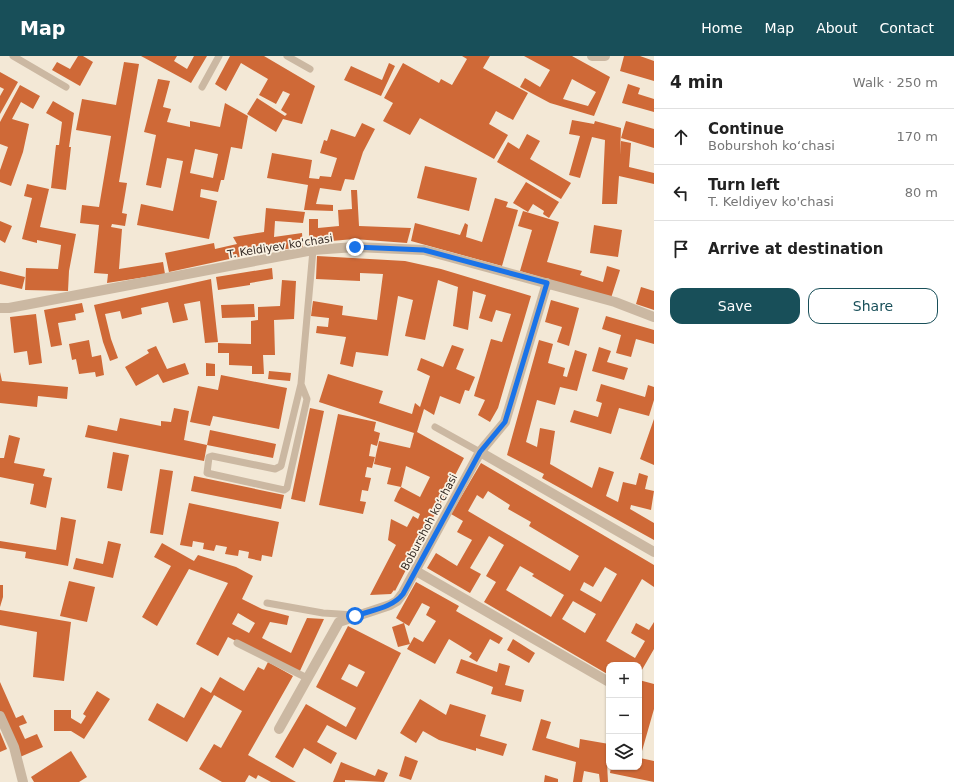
<!DOCTYPE html>
<meta charset="utf-8">
<style>
:root{--surface:#fff;--page:#f2f2f2;--text:#222;--muted:#767676;--line:#e0e0e0;--accent:#184f59}
body{margin:0;font-family:"DejaVu Sans",sans-serif;background:var(--page);color:var(--text)}
.controls{position:absolute;right:12px;bottom:12px;display:grid;overflow:hidden;border-radius:8px;box-shadow:0 1px 3px #0004}
.controls button{width:36px;height:36px;display:grid;place-items:center;padding:0;border:0;border-bottom:1px solid var(--line);background:var(--surface);color:var(--text);font:20px sans-serif}
.stop{position:absolute;width:12px;height:12px;margin:-9px;border:3px solid #1a73e8;border-radius:50%;background:#fff}
.stop.end{background:#1a73e8;border-color:#fff;box-shadow:0 1px 4px #0008}
.list{margin:0;padding:0;list-style:none}
h2{display:flex;justify-content:space-between;align-items:center;height:52px;margin:0;padding:0 16px;font-size:17px}
h2 small{font-size:13px;font-weight:400;color:var(--muted)}
.list li{display:grid;grid-template-columns:26px 1fr auto;gap:12px;align-items:center;box-sizing:border-box;height:56px;padding:0 16px;border-top:1px solid var(--line)}
.list b{display:block;font-size:15px;white-space:nowrap}
.list p{margin:0;font-size:13px;white-space:nowrap;color:var(--muted)}
.list em{font-size:13px;font-style:normal;color:var(--muted)}
.actions{display:flex;gap:8px;padding:12px 16px}
.actions a{flex:1;padding:9px 0;border:1px solid var(--accent);border-radius:12px;text-align:center;font-size:14px;color:var(--accent)}
.actions .main{background:var(--accent);color:#fff}
.icon{flex:none;width:22px;height:22px;fill:none;stroke:currentColor;stroke-width:2;stroke-linecap:round;stroke-linejoin:round}
.map{position:relative;flex:none;width:654px;height:726px;overflow:hidden}
header{display:flex;align-items:center;gap:24px;box-sizing:border-box;height:56px;padding:0 20px;background:var(--accent);color:#fff}
header strong{font-size:19px}
nav{display:flex;gap:22px;margin-inline-start:auto;font-size:14px}
main{display:flex}
aside{flex:1;background:var(--surface)}
.map>svg:first-child{display:block}
</style>
<header>
<strong>Map</strong>
<nav><a>Home</a><a>Map</a><a>About</a><a>Contact</a></nav>
</header>
<main>
<div class="map">
<svg width="654" height="726" viewBox="0 0 654 726">
<rect width="100%" height="100%" fill="#f3e8d6"/>
<path fill="#cf6937" fill-rule="evenodd" d="M78,0H83L93,6L80,30L52,14L57,6L70,13Z
M141,0H177L174,5L187,13L194,0H207L191,27Z
M230,0H264L315,30L302,68L283,63L276,76L247,58L257,42L285,60L287,58L281,54L290,38L283,35L276,48L259,39L268,23L241,7L226,35L215,28Z
M462,0H490L483,12L528,37L513,64L496,55L489,68L508,79L494,103L420,62L410,79L383,65L393,47L384,42L403,7L439,27L441,23L452,29L467,3Z
M524,0H572L610,21L594,60L550,47L520,31L525,22L540,31L550,14ZM572,23L596,36L588,50L563,43Z
M624,0H640L654,5V25L620,15Z
M124,6L139,8L119,126L127,127L122,157L127,158L125,170L112,168L111,171L122,173L119,213L163,206L165,218L107,227L108,218L94,217L99,169L80,167L82,149L99,151L111,80L76,74L82,43L116,49Z
M389,7L395,10L381,40L344,24L351,10L382,24Z
M0,16L18,26L0,58V40L4,33L0,31Z
M158,23L170,25L163,51L171,53L167,66L190,71V65L220,71L225,47L248,60L242,93L231,91L224,124H221L218,136L201,133L200,141L217,145L209,183L137,169L141,148L173,155L183,105L167,102L161,132L146,129L156,79L144,76ZM195,93L218,98L213,122L190,117Z
M628,28L640,32L638,38L654,43V56L622,47Z
M20,29L40,40L33,53L21,46L12,63L29,68L23,96L11,130L0,126V114L8,91L0,88V66Z
M53,45L74,57L69,91H71L66,134L51,132L56,89H59L62,66L46,57Z
M572,64L594,68L595,65L621,72L620,99L621,85L631,87L629,111L654,117V128L619,120L617,148H602L605,84L592,81L580,122L569,119L580,80L569,78Z
M626,65L654,73V92L621,82Z
M362,67L375,73L363,96L354,124L345,123L341,135L320,132L316,148L333,149V155L304,154L308,129L267,122L272,97L312,104L309,122L319,123L320,120L331,121L337,102L320,97L324,84L327,85L331,73L355,81Z
M527,78L540,85L530,103L571,127L561,143L497,106L508,86L519,93Z
M425,110L477,122L469,155L417,142Z
M526,126L559,146L549,162L543,158L544,155L533,148L528,156L513,147Z
M27,128L49,133L40,171L76,178L69,215L68,235L25,234L26,212L58,213L61,189L37,184V187L22,183L32,142L24,140Z
M351,134H357L359,170L411,172L407,187L354,183L309,187V163H318V172L339,170L338,154L352,153Z
M495,142L508,146L506,151L518,154L502,210L411,185L415,167L460,179L465,167L468,169L466,181L482,186Z
M266,152L305,156L303,167L275,165L274,181L302,177L303,191L262,196L169,216L165,197L214,187L215,193L237,188L233,181L264,176Z
M523,155L559,166L547,206L582,215L580,219L603,226L607,210L620,214L611,242L520,215L532,174L518,170Z
M0,165L12,170L5,187L0,184Z
M594,169L622,174L618,201L590,197Z
M317,200L405,205L441,213L531,240L498,352L490,366L478,359L485,344L474,340L491,283L502,286L511,258L496,254L492,266L479,262L486,239L473,235L468,274L453,270L458,231L438,224L425,284L405,280L413,244L398,240L388,300L356,296L353,311L340,308L346,281L316,277L317,270L328,271L329,262L311,260L313,245L343,250L342,259L377,264L383,218L360,217V225L316,223Z
M272,212L273,223L250,227V229L218,234L216,221Z
M0,215L25,221L22,233L0,228Z
M211,223L218,286L205,287L200,245L184,248L188,264L173,267L168,246L141,252L142,258L122,263L120,255L105,258L111,283L118,302L110,305L103,286L94,249Z
M282,224L296,225L294,263L274,264L275,299H263L264,318H252V310L229,309V297H218V287L251,288V265L258,264V251L280,250Z
M641,231L654,235V254L636,248Z
M551,244L579,252L569,290L557,286L562,271L545,266Z
M82,247L84,256L75,258L76,264L58,267L62,289L51,291L44,254Z
M254,248L255,261L222,262L221,249Z
M36,258L42,307L29,309L27,295L14,297L10,261Z
M606,260L654,274V288L636,283L631,301L616,297L621,279L602,273Z
M89,284L92,301L101,299L104,319L96,321L95,316L79,318L76,303L72,304L69,288Z
M539,284L553,288L548,307L565,312L563,320L567,321L575,294L587,298L577,335L560,331L555,349L537,344L526,386L537,391L540,372L555,375L550,408L592,432L599,411L614,416L606,440L618,446L623,426L636,429L639,417L648,420L645,433L654,435L651,454L631,449L630,453L654,467V484L542,422L544,418L507,399Z
M452,289L464,293L456,313L475,321L469,335L465,334L460,348L440,340L434,359L424,353L417,376L464,402L395,535L394,534L391,538L370,539L396,489L388,484L391,463L407,471L413,460L418,463L420,458L394,445L398,436L401,431L420,441L430,421L406,410L401,431L387,428L391,412L374,408L379,385L410,392L414,377L319,346L328,318L383,335L379,347L412,358L415,347L420,351L430,320L417,314L421,302L443,311Z
M156,290L167,313L185,307L189,318L163,327L158,318L136,330L125,311L149,297L147,294Z
M599,291L611,295L607,306L628,312L624,324L592,315Z
M206,307L215,308V320H206Z
M269,315L291,317L290,325L268,323Z
M0,316L2,325L68,331L67,343L38,340L37,351L0,347Z
M221,319L287,332L279,373L213,360L210,370L190,366L198,330L218,334Z
M601,328L645,341L648,329L654,331V344L649,360L619,352L611,378L570,366L574,354L598,361L602,347L596,345Z
M174,352L189,355L184,384L207,389L204,405L85,381L88,369L117,375L120,362L161,370V365L171,366Z
M310,352L324,355L305,446L291,443Z
M338,358L376,366L374,375L380,377L377,390L371,388L369,400L375,401L372,412L367,411L365,421L371,422L368,435L362,434L360,445L366,446L363,458L319,449Z
M654,363V409L640,403Z
M210,374L276,388L273,402L207,389Z
M9,379L20,382L14,407L45,413L43,420L52,422L46,452L30,448L34,428L0,421V402H4Z
M113,396L129,399L122,435L107,432Z
M481,407L654,509V531L642,523L606,585L635,602L645,585L631,577L636,567L649,574L654,566V593L639,619V609H609V619L484,546L496,526L486,520L504,489L489,480L470,512L481,518L470,537L427,512L436,497L457,510L472,484L457,476L463,465L451,458ZM488,435L510,449L508,453L531,466L529,470L579,500L570,515L468,455L477,439L483,443ZM520,510L534,518L532,520L564,539L551,561L506,534ZM605,511L617,518L601,546L580,534L584,526L593,531ZM573,545L596,558L585,577L562,563Z
M160,413L173,415L163,479L150,477Z
M194,420L284,439L281,453L191,435Z
M189,447L279,466L272,501L262,499L261,505L248,502L249,496L239,494L238,500L225,498L227,491L216,489L214,495L203,493L204,487L193,485L192,491L180,489Z
M61,461L76,464L68,510L25,502L26,496L0,492V485L56,494Z
M108,485L121,488L113,522L73,513L76,502L103,508Z
M162,487L194,505L198,499L236,511L253,520L242,543L262,553L289,560L287,569L270,566L262,582L291,597L307,562L324,563L299,617L228,581L218,600L196,588L228,527L189,513L157,570L142,561L171,510L154,501ZM238,557L255,567L249,577L232,568Z
M69,525L95,531L87,566L60,560Z
M416,526L459,550L456,555L503,582L499,588L490,583L477,606L469,601L472,597L449,583L435,608L407,593L410,588L398,591L392,571L404,567L396,562ZM422,547L430,551L426,559L436,565L423,586L414,581L410,588L404,567L409,570Z
M0,529H3V541L0,551Z
M0,554L71,566L64,625L33,621L37,576L0,569Z
M348,570L401,597L356,684L327,669L317,686L337,697L331,708L304,692L293,712L275,701L306,648L346,671L356,652L316,631ZM349,608L365,616L357,631L341,623Z
M513,583L535,597L529,607L507,594Z
M461,603L497,616L499,607L510,610L505,629L524,634L521,646L491,638L493,631L456,617Z
M268,606L293,620L248,699L296,726H271L258,719L256,723L249,719L245,726H222L199,713L214,688L221,692L242,655L214,639L187,686L148,664L157,647L184,662L201,631L211,637L220,621L244,635L258,611L264,614Z
M639,624L654,628V653L640,702L654,705V726L610,717L611,711H639Z
M0,626L16,662L23,659L27,667L19,670L25,683L37,678L43,691L20,701L0,656Z
M97,635L110,643L84,683L71,675H54V654H71V662L81,668L86,660L83,658Z
M420,643L446,659L450,648L486,659L480,680L507,688L503,700L476,692V695L439,684L423,675L416,687L400,677Z
M541,663L551,666L546,682L579,692L580,683L609,688L607,707L608,726H600L599,718L584,715L582,726H573L576,706L532,694Z
M0,676L7,693L0,696Z
M71,695L87,721L79,726H34L31,721Z
M405,700L418,705L411,724L399,720Z
M341,706L375,720L378,713L388,717L384,726L345,724V726H333Z
M545,719L558,723V726H544Z"/>
<g fill="none" stroke-linecap="round" stroke-linejoin="round">
<path stroke="#cbb8a2" stroke-width="7" d="M13,0L66,31
M287,0L310,13
M202,31L219,0
M301,328L281,410L275,413L212,400L209,401L207,417L284,434L287,432L307,343L301,328L313,194
M435,371L480,396
M267,547L323,557L355,559
M237,587L307,622"/>
<path stroke="#cbb8a2" stroke-width="10" d="M592,0H605
M0,252H9L313,194L355,191L424,194L615,246L654,261
M480,396L654,496
M416,515L609,626
M0,660L14,691L23,726
M279,673L339,566L390,549L397,545L403,537L480,396L505,366L547,227"/>
</g>
<g fill="none" stroke-linecap="round" stroke-linejoin="round">
<path stroke="#1a73e8" stroke-width="5" d="M355,191L424,194L547,227L505,366L480,396L403,538C392,552 372,554 355,560"/>
</g>
<g text-anchor="middle" stroke-width="3.5" stroke-linejoin="round" paint-order="stroke">
<g font-size="11" fill="#352b25" stroke="#faf1e2">
<text transform="translate(280 190) rotate(-9)" y="4">T. Keldiyev ko'chasi</text>
<text transform="translate(429 466) rotate(-62)" y="4">Boburshoh koʻchasi</text>
</g>
</g>
</svg>
<div class="controls">
<button>+</button>
<button>−</button>
<button><svg class="icon" aria-label="layers" viewBox="0 0 24 24"><path d="M12 4l9 5-9 5-9-5zM3 14l9 5 9-5"/></svg></button>
</div>
<div class="stop" style="left:355px;top:560px"></div>
<div class="stop end" style="left:355px;top:191px"></div>
</div>
<aside>
<h2>4 min<small>Walk · 250 m</small></h2>
<ul class="list">
<li><svg class="icon" aria-label="ahead" viewBox="0 0 24 24"><path d="M12 20V5M6 11l6-6 6 6"/></svg><div><b>Continue</b><p>Boburshoh koʻchasi</p></div><em>170 m</em></li>
<li><svg class="icon" aria-label="left" viewBox="0 0 24 24"><path d="M17 20v-9H6M10 6l-5 5 5 5"/></svg><div><b>Turn left</b><p>T. Keldiyev ko'chasi</p></div><em>80 m</em></li>
<li><svg class="icon" aria-label="arrive" viewBox="0 0 24 24"><path d="M6 21V4h12l-3 4 3 4H6"/></svg><div><b>Arrive at destination</b></div></li>
</ul>
<div class="actions"><a class="main">Save</a><a>Share</a></div>
</aside>
</main>
